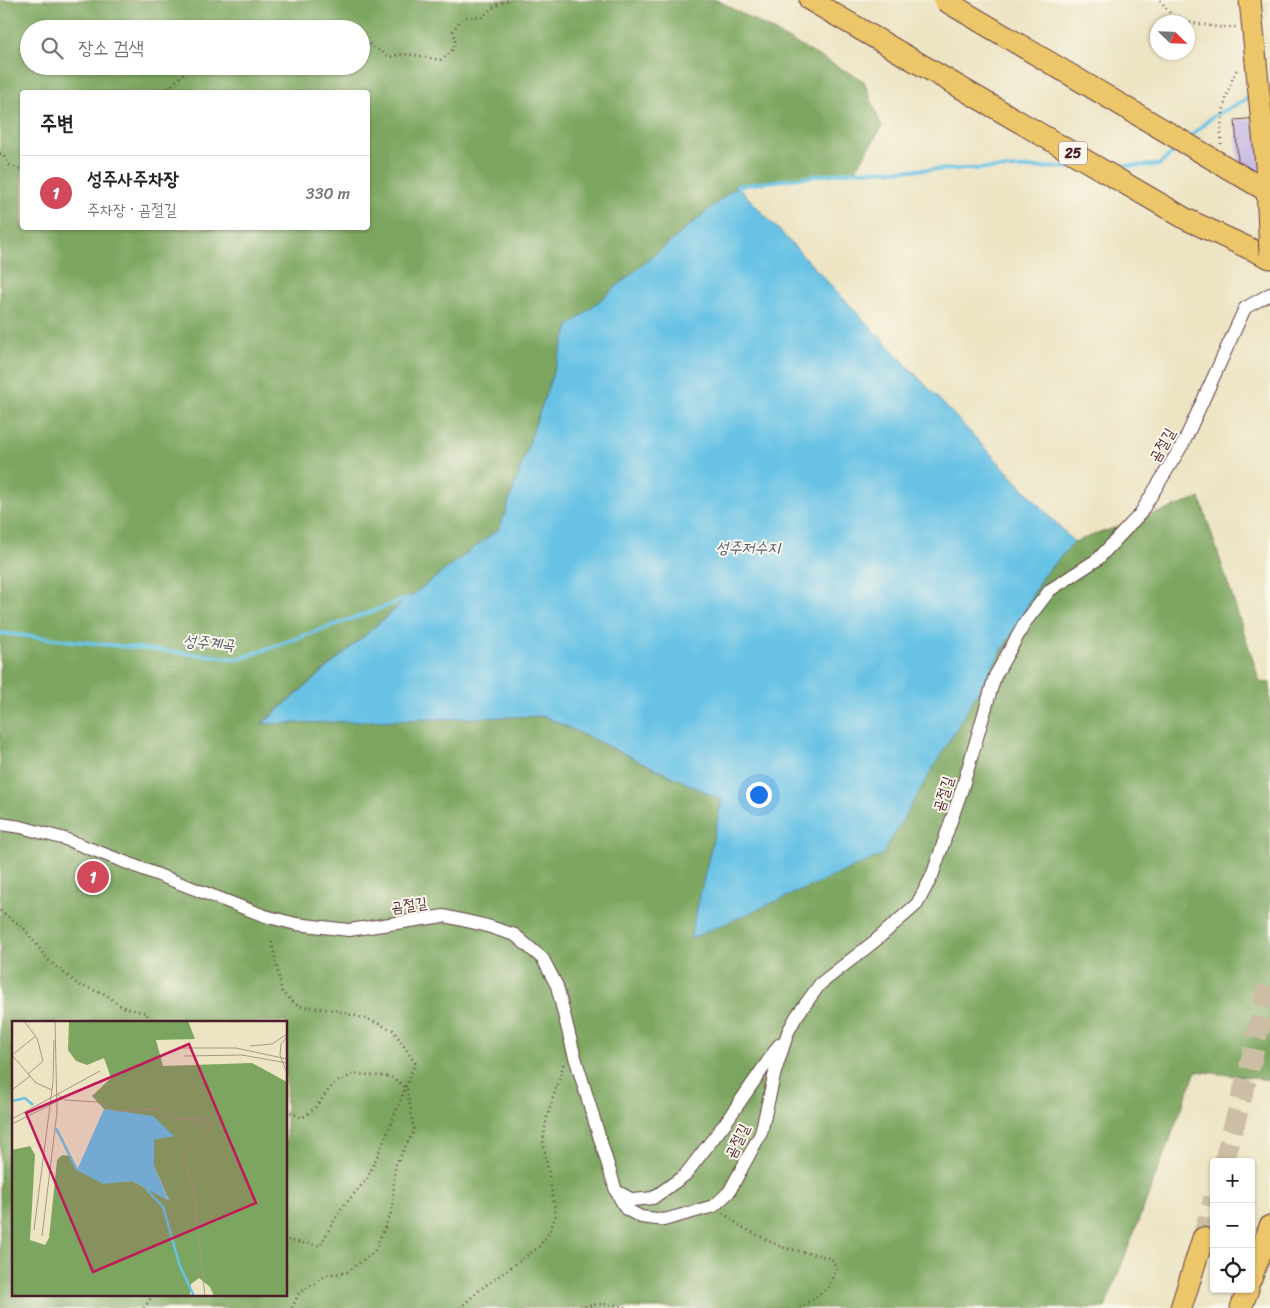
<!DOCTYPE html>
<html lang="ko">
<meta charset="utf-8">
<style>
:root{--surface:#fff;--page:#f2f2f2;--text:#222;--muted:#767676;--line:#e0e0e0;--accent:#d1495b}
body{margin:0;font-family:Sriracha,"Poor Story",sans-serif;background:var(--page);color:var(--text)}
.controls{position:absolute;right:15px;bottom:15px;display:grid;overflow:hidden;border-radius:5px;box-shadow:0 1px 4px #0004}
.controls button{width:45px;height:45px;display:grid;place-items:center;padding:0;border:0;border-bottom:1px solid var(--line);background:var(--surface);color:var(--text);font:25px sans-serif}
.compass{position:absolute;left:1150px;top:15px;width:45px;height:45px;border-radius:50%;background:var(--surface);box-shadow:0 1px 4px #0004;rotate:113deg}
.you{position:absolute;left:758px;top:794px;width:18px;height:18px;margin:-12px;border:4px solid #fff;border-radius:50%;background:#1a73e8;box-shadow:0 0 0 8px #1a73e833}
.badge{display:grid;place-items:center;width:32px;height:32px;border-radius:50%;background:var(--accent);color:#fff;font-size:16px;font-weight:700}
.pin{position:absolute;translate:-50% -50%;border:2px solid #fff;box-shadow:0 1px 5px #0006}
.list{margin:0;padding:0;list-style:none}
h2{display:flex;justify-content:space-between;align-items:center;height:65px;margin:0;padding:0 20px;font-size:21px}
h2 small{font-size:16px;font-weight:400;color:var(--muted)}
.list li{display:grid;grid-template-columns:32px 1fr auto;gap:15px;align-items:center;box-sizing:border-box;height:75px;padding:0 20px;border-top:1px solid var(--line)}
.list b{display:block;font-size:19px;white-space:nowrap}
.list p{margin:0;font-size:16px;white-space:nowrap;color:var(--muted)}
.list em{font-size:16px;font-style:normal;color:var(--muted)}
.icon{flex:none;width:28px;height:28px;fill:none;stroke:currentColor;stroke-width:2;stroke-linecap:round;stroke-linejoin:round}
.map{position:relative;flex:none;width:1270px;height:1308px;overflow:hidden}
.search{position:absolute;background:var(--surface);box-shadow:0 1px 4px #0004;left:20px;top:20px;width:350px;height:55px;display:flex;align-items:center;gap:12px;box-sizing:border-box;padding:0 18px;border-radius:28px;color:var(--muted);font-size:19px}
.panel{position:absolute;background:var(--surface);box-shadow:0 1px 4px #0004;left:20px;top:90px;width:350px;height:140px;border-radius:5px}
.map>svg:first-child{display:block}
</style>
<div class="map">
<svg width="1270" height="1308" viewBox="0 0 1270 1308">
<rect width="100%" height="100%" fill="#fbf7ec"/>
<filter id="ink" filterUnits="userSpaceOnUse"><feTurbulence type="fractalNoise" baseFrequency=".02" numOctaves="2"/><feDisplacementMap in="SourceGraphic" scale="10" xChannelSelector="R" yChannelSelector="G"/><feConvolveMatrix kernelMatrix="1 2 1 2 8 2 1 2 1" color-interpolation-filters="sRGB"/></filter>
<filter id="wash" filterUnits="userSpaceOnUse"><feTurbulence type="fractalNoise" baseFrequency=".0096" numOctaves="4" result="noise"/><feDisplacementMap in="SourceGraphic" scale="20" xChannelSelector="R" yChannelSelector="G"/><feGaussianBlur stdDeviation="1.12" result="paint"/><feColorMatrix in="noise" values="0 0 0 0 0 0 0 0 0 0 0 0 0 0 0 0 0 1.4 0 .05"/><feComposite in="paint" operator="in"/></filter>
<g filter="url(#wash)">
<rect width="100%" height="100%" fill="#ece4c3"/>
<path fill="#7ca65f" stroke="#636245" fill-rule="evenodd" d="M0,0H717L864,81L882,127L855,171L737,186L569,326L500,528L407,599L262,723L544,716L722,800L691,938L1021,618L1042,577L1074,542L1200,498L1260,682L1270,683V1080L1196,1071L1105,1308H0ZM29,29H361V66H29ZM22,92H368V228H22ZM14,1022H286V1294H14Z"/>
<path fill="#67c2e5" stroke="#587088" d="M737,186L1074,542L1042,577L1021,618L882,855L690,939L722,800L544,716L262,724L407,599L500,528L569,326Z"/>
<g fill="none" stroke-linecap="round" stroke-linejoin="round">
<path stroke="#67c2e5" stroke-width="4" d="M1190,137L1212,117L1252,96
M1113,166L1159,165L1179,147
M737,186L855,171L1079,167
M0,633L239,659L407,599"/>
</g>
<g id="blocks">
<path fill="#c3b6e1" d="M1270,117V171L1239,174L1235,120Z"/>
</g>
</g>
<g filter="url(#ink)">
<use href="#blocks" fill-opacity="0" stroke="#623d42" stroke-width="1"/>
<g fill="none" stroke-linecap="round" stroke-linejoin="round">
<path stroke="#ccbda5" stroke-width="21" stroke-dasharray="21 11" stroke-linecap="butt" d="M1224,1162L1249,1070L1270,975
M1203,1238L1214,1198"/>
<g stroke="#623d42" stroke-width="14">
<path id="minor" d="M0,824L21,827L65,839L265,916L296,924L349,930L444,916L484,925L515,935L543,959L557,986L574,1054L616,1191L626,1209L641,1217L664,1220L714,1206L729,1192L761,1133L775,1072L788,1032L796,1017L820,984L875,941L917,904L932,876L962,789L995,676L1026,621L1050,590L1098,559L1140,514L1184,442L1245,308L1270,294
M616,1191L633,1200L653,1198L685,1175L726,1122L779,1045"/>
</g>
<g stroke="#623d42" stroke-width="23">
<path id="primary" d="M810,0L1186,219L1270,258"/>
</g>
<g stroke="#623d42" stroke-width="23">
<path id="trunk" d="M1251,1279L1270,1226
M1181,1308L1203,1238
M1241,1308L1248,1289"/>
</g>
<path stroke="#623d42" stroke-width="2.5" stroke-dasharray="1 4" stroke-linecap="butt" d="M1160,0L1175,20L1217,27H1236
M332,29L339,27L342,29
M361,39L390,57C407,51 423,57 440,60C453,52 458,47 453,31C462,17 465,16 482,17L492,8L508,0
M107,92H111
M165,92L187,70L194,66
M1221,144C1220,119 1226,90 1238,67
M0,154H2L10,165L22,170
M0,911L23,927L48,960L79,985L105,994L122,1007L146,1013L151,1022
M272,942L282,992L298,1006L334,1010L370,1020L393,1030L415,1063L390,1127L367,1179L340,1210L320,1246L286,1240
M286,1110L302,1118L315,1108L334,1083L355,1074L391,1077L407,1088L414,1131L395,1166L392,1211L374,1252L347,1272L327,1275L299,1293L292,1308
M723,1213L743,1228L781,1247L826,1257L833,1260L836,1269L828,1288L800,1308
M144,1308L154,1294
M460,1308L482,1288L539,1247L549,1233L556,1215L543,1141L547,1117L564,1063
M580,1308C595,1303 612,1303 627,1308"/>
<use href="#minor" stroke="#fff" stroke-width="12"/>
<use href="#primary" stroke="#ecc669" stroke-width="21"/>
<use href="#trunk" stroke="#ecc669" stroke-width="21"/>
<g stroke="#623d42" stroke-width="23" stroke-linecap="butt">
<path id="primary-bridge" d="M944,0L1270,193"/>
</g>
<g stroke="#623d42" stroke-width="23" stroke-linecap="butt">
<path id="trunk-bridge" d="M1250,0L1266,165L1270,254"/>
</g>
<use href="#primary-bridge" stroke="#ecc669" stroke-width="21"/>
<use href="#trunk-bridge" stroke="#ecc669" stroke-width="21"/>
</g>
</g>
<g text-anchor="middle" stroke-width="4" stroke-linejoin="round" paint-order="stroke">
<rect fill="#fbf7ec" stroke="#7f6065" stroke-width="1" x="1059" y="141.5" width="28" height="23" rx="4"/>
<g font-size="14" font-weight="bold" fill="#4a1f2b">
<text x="1073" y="158">25</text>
</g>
<g font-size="15" fill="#4a1f2b" stroke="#fbf7ec">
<text transform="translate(1162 445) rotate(-60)" y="5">곰절길</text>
<text transform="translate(943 794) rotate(-72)" y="5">곰절길</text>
<text transform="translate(409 905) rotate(-8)" y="5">곰절길</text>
<text transform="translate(737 1141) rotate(-64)" y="5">곰절길</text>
</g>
<g font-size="16" font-style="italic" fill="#54586c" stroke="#fbf7ec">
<text x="748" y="553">성주저수지</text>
<text transform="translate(209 642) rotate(5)" y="6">성주계곡</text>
</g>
</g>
<g transform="translate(12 1021)">
<rect width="275" height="275" fill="#ece4c3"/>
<path d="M57,0H176L183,18L144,19L151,45L240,42L275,61V275H202L198,266L187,257L179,263L178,275H0V129L18,125L23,134L18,219L33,224L37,217L45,139L50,134L57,135L65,149L91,162L120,160L157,179L142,145V118L161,115L92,88L80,75L99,57L92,37L75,44L64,40L56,29Z" fill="#7ca65f"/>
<path d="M92,88L141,95L162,115L142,119V145L157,180L120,160L91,163L65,149Z" fill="#67c2e5"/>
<path fill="none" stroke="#67c2e5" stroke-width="2.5" d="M0,80L13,77L21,84M44,107L65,149M134,168L151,186L168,245L182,275"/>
<path fill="none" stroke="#ab9586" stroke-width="1" d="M12,0L25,17L31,40L16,53M275,16L269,23L268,34L275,52M238,25L260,23L275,13M165,27H224L275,38M0,34L24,62L40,69M0,34L24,15M172,35L230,34L275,42M0,69L18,55M45,73L53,79L85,81L104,90L145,88L166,98L191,97L198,103L197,111L175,129L170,137L181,165L193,275M0,98L88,50M171,98L191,103L197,111M0,103L84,61M22,209L41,61L42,19M30,215L45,91L43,0"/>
<path fill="#c2185b" fill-opacity="0.15" stroke="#c2185b" stroke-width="2.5" d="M177,23L244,182L81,251L14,92Z"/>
<rect width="275" height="275" fill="none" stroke="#4a1f2b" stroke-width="2.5"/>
</g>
</svg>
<div class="controls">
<button>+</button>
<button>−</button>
<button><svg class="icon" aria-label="locate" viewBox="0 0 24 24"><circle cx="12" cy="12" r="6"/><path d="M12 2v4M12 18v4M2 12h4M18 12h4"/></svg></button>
</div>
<svg class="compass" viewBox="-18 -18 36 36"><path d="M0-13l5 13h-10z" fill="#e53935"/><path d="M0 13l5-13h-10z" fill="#767676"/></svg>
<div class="you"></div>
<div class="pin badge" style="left:93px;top:877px">1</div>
<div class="search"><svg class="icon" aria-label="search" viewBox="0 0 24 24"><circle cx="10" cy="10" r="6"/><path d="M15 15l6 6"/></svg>장소 검색</div>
<section class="panel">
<h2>주변<small></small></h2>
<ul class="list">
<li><span class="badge">1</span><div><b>성주사주차장</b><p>주차장 · 곰절길</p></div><em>330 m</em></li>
</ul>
</section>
</div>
